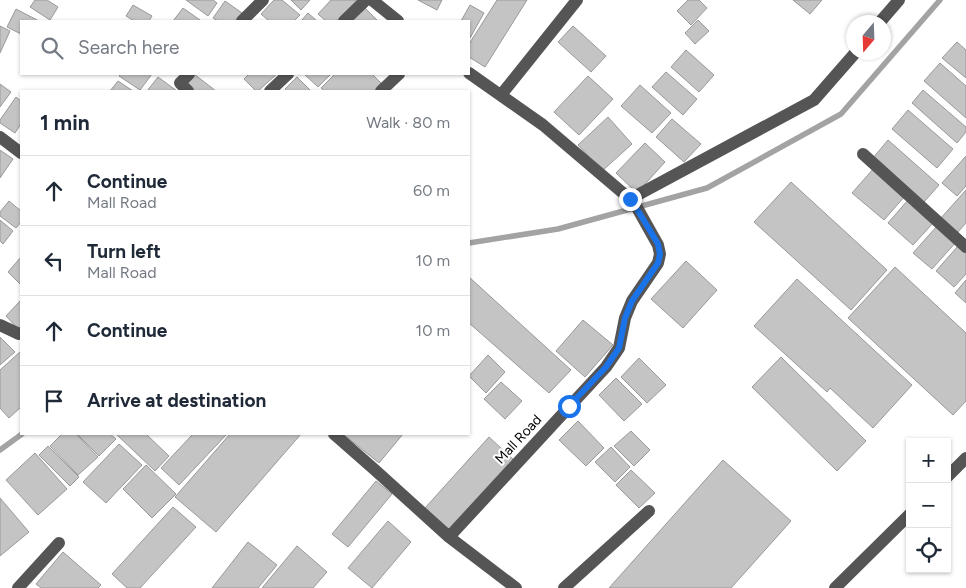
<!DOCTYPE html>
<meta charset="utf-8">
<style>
:root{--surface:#fff;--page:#f2f2f3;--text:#1f2937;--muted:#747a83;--line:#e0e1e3}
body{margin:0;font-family:Figtree,sans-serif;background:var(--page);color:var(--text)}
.controls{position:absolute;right:15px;bottom:15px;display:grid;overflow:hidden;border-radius:0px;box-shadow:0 1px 4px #0004}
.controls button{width:45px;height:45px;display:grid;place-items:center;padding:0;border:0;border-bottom:1px solid var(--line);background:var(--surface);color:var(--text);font:25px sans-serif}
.compass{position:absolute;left:846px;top:15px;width:45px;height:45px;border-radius:50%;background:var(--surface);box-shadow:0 1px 4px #0004;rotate:199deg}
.stop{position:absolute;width:15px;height:15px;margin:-11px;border:4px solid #1a73e8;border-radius:50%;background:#fff}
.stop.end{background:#1a73e8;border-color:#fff;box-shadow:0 1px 5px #0008}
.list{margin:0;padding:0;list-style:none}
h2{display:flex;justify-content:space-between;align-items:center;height:65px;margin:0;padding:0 20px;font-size:21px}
h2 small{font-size:16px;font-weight:400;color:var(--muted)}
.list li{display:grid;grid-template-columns:32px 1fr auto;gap:15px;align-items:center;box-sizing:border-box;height:70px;padding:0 20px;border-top:1px solid var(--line)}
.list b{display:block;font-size:19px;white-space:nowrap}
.list p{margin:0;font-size:16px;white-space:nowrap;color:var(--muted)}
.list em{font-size:16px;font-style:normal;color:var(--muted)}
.icon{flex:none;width:28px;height:28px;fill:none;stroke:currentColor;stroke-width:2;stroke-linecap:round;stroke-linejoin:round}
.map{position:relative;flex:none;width:966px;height:588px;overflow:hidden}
.search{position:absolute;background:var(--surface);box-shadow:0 1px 4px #0004;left:20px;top:20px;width:450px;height:55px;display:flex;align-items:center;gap:12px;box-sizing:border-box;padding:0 18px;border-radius:0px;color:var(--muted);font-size:19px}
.panel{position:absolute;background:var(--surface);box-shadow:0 1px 4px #0004;left:20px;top:90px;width:450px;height:345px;border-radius:0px}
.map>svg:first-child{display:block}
</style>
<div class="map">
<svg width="966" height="588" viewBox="0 0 966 588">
<rect width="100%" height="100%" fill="#fff"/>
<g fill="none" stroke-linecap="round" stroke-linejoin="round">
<path stroke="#a3a3a3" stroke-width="5.5" d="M469,243L558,229L707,188L841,114L940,0
M0,450L22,434"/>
</g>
<path fill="#c4c4c4" stroke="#999" d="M35,0H47L58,7L50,20L30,7Z
M186,0H213L217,3L208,16Z
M274,0H282L300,15L294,21H269L261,14Z
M291,0H310L301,10Z
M331,0H357L337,21H326L318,14Z
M418,0H442L437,10Z
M497,0H527L485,67L469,57V44Z
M688,0H699L707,8L691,25L677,11Z
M793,0H822L810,14Z
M225,1L242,13L235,21H218L213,18Z
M133,5L152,16L149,21H134L126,16Z
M470,5L484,13L470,38L469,21H461Z
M364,7L378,21H349Z
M183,8L200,20L199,21H173Z
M16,9L39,21H21V34L7,27Z
M308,13L317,21H301Z
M698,20L709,31L695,44L685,33Z
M0,26L10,31L0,53Z
M573,26L606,56L591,72L558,42Z
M957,42L966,50V78L942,58Z
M686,50L714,75L699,92L671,67Z
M940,63L966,86V118L924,81Z
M666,72L697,99L683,115L652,87Z
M121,74H152L140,90L119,76Z
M194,74L216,91H195L185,84Z
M249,74H277L258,91H256L244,79Z
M304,74H331L318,87Z
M335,74H372L382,84L375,91H324L321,88Z
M588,76L613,99L579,135L554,112Z
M158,77L177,91H147Z
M297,77L311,91H287L285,89Z
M118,81L133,91H110Z
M0,84L11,92L0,107Z
M640,85L671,113L652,133L621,106Z
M923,90L966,127V132L957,143L912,103Z
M16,97L21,101V124L15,133L0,123V120Z
M908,110L953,149L937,168L892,129Z
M608,117L632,144L602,171L578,145Z
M672,119L701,144L684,162L656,137Z
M888,140L939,185L924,202L873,158Z
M645,143L665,162L637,193L616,173Z
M0,150L13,159L0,178Z
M966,156V186L957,196L942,183Z
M874,168L905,196L884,220L852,193Z
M791,182L887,270L851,310L754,222Z
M966,190V223L957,233L940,219Z
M908,200L934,222L913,245L888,223Z
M9,201L21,211V222L16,228L0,216V212Z
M0,220L13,231L3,244L0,241Z
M938,225L957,241L932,269L913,253Z
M958,246L966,253V274L954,287L936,271Z
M21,257V285L8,272Z
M686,261L717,290L683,328L651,299Z
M895,267L966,333V401L953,415L848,318Z
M469,277L571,370L549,393L469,323Z
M797,279L912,385L873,428L830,388L827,392L754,326Z
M966,280V303L955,293Z
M21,300V327L18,329L6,316Z
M583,320L613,345L585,377L556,351Z
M0,337L15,352L0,365Z
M21,351V407L9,418L0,408V370Z
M488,355L505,372L486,393L469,376Z
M781,357L866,441L837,471L752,387Z
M639,358L666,385L647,403L621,377Z
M616,378L642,404L624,421L599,395Z
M501,382L522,401L505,419L484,399Z
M578,421L604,448L586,466L559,440Z
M631,431L650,450L634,466L614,446Z
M62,434H76L98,457L78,475L50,446Z
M77,434H110L116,439L99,456Z
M116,434H146L169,456L155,471Z
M193,434H227L179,485L161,468Z
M230,434H301L216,532L175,497Z
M343,434H403L379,463Z
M489,437L514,460L450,530L425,508Z
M119,444L142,465L106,503L83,482Z
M48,446L79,477L70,486L39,455Z
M611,447L630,467L615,482L595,462Z
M35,453L67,489L38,515L6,480Z
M723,460L791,521L731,588H609Z
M146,465L176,494L152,518L123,489Z
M631,470L655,493L639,508L616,485Z
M376,481L392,494L348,547L332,534Z
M0,498L29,532L0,556Z
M173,507L196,527L140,588H127L112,574Z
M388,521L411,542L372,588L348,568Z
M248,542L277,565L258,588H212Z
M297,546L327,572L313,588H262Z
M63,552L101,585L98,588H41L36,584Z"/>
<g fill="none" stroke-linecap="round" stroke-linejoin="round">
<path stroke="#555" stroke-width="12" d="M372,0L398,21
M242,21L263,0
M344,21L366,0
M880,22L899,0
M469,73L543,125L630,199
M188,91L180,83L189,74
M270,91L288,74
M381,91L399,74
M501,95L577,0
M0,137L21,153
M863,154L966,247
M0,325L19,334L21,333
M334,434L375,470L449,537
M947,477L966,458
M18,588L59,543
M516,588L449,537L606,367L619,348L625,318L632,301L658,263L660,254L658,245L635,204L630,199L814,100L856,52
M564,588L649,511
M835,588L910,514"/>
</g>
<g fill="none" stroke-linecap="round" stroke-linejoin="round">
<path stroke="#1a73e8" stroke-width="6" d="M569,406L606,367L619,348L625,318L632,301L658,263L660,254L658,244L634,204L630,199"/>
</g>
<g text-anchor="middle" stroke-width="4" stroke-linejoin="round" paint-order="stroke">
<g font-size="14" fill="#000" stroke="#fff">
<text transform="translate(518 439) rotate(-47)" y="5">Mall Road</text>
</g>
</g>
</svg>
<div class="controls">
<button>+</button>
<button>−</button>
<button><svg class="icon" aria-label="locate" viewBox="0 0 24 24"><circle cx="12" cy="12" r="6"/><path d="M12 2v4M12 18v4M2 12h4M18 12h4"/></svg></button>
</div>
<svg class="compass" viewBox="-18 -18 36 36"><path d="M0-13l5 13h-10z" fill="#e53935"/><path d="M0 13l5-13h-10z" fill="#747a83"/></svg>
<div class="stop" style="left:569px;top:406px"></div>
<div class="stop end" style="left:630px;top:199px"></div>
<div class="search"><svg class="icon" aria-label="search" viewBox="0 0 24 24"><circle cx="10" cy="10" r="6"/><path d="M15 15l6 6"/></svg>Search here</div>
<section class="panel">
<h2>1 min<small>Walk · 80 m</small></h2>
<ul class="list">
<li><svg class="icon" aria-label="ahead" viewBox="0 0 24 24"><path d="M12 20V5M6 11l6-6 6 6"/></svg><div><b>Continue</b><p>Mall Road</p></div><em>60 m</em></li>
<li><svg class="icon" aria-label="left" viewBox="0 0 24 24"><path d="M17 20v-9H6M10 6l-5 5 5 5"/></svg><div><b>Turn left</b><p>Mall Road</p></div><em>10 m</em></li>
<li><svg class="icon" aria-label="ahead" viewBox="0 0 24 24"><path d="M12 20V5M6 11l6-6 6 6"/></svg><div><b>Continue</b></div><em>10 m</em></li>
<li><svg class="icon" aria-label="arrive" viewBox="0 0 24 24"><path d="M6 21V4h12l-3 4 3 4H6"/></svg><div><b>Arrive at destination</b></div></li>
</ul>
</section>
</div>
